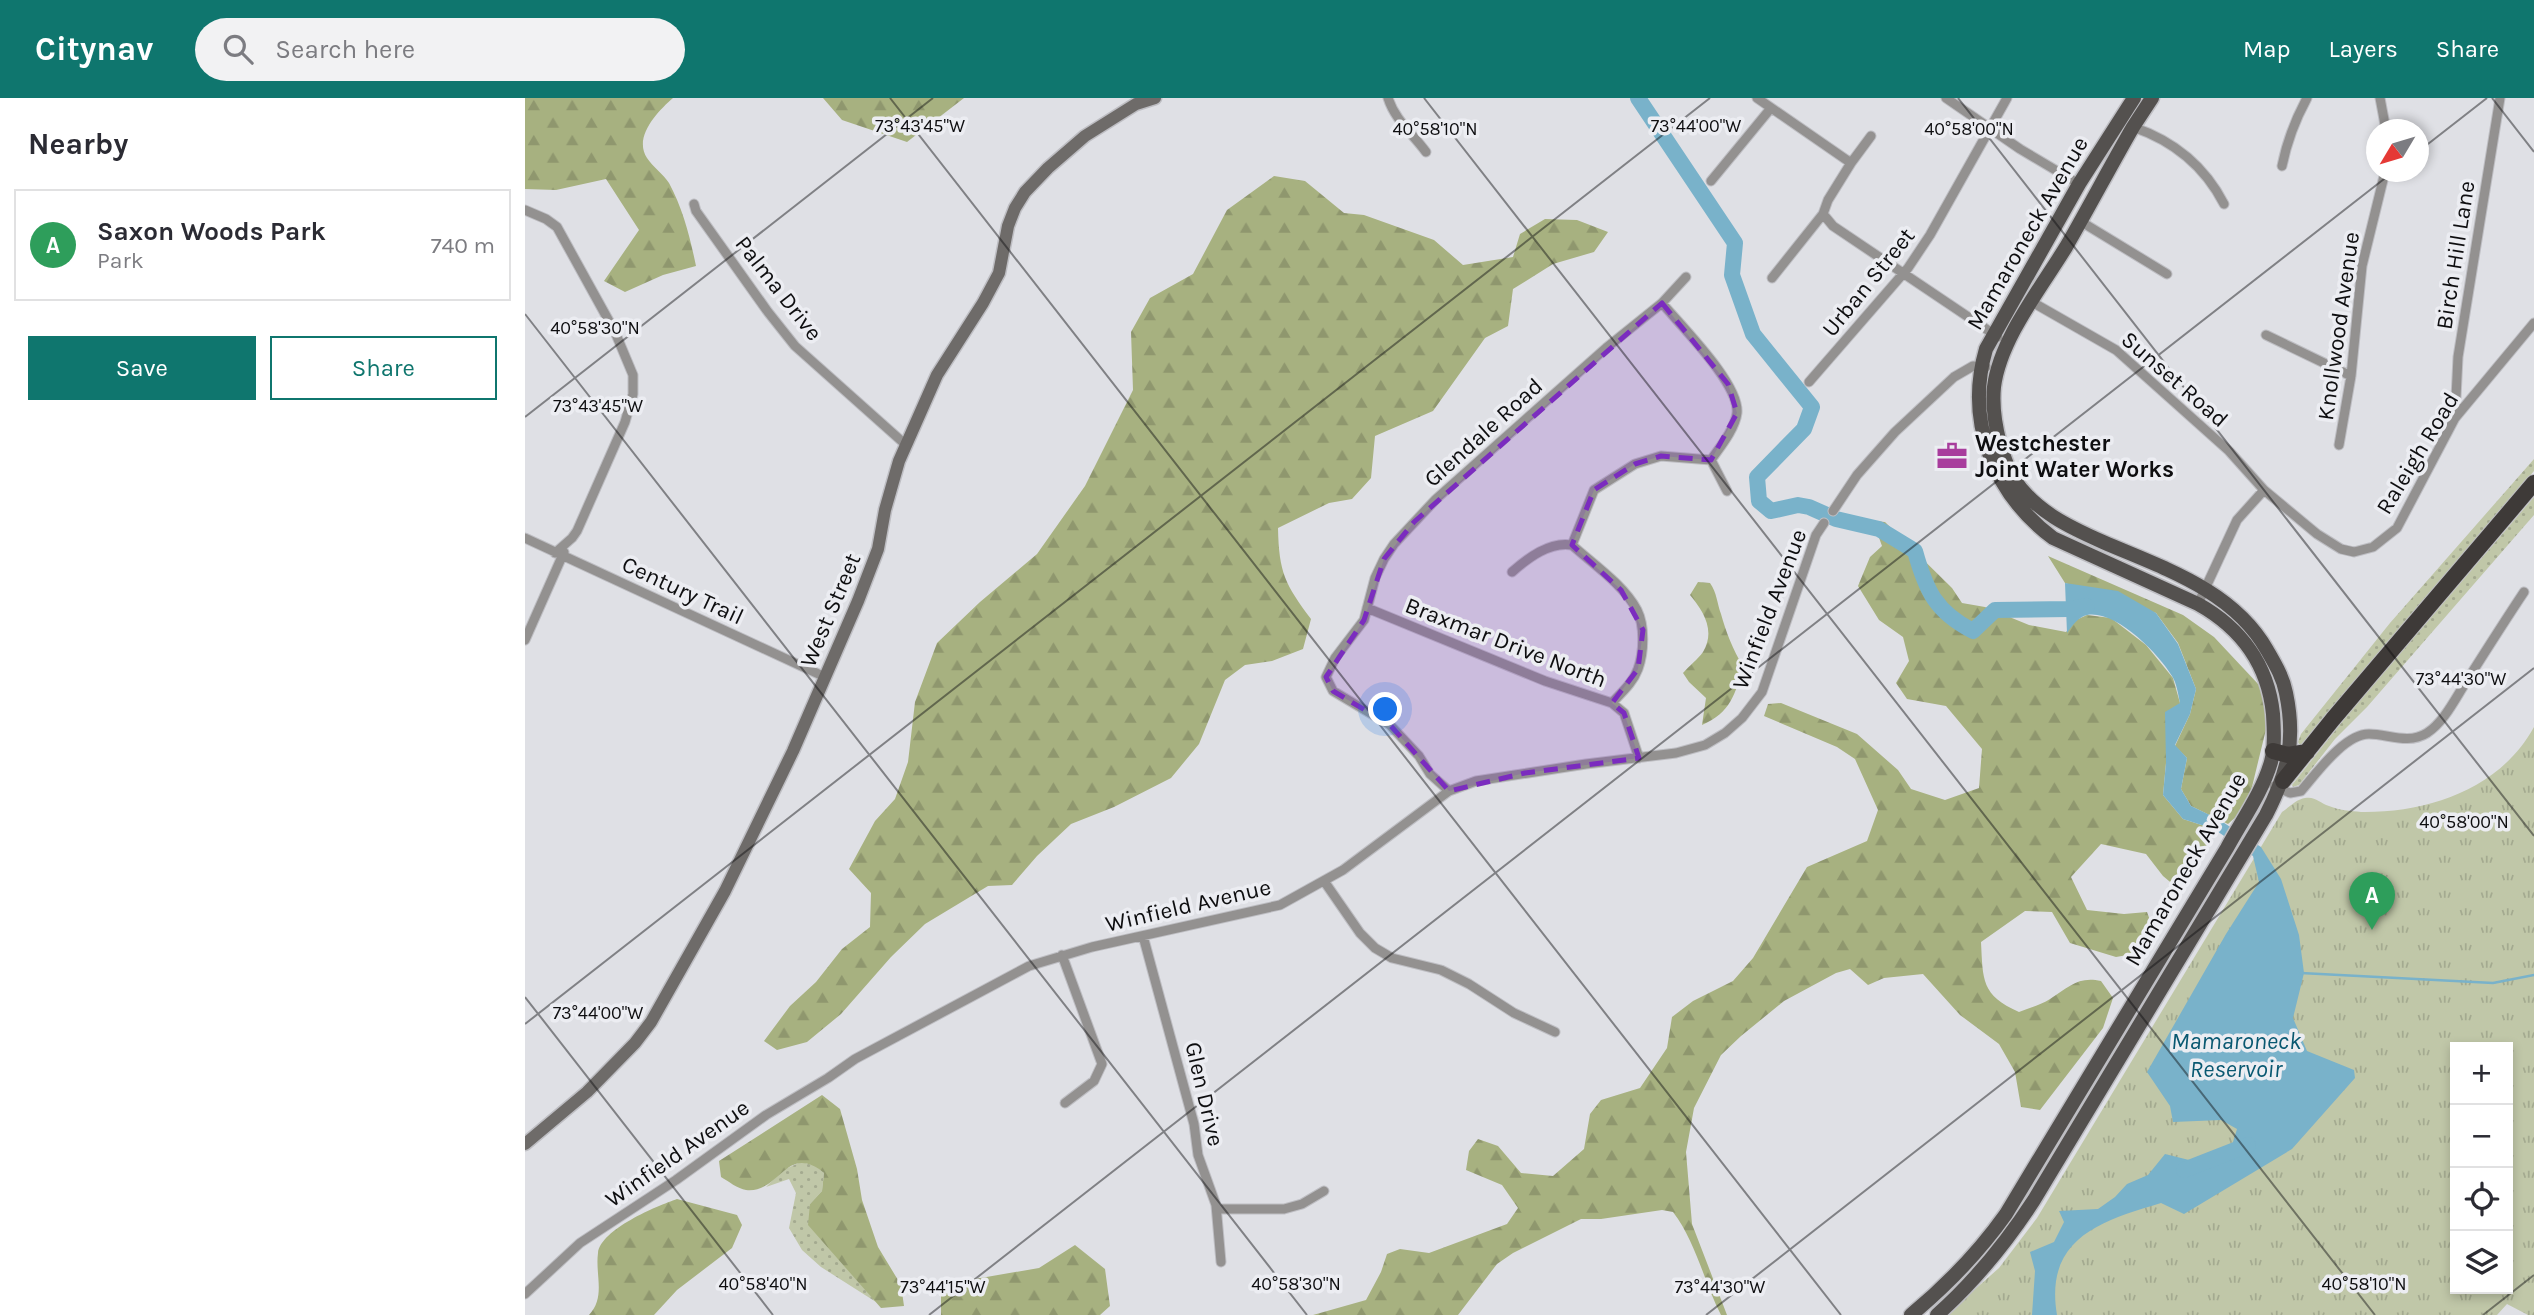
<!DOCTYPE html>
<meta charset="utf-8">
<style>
:root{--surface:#fff;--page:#f2f2f3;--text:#2b2b33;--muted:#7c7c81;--line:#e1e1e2;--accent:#0f766e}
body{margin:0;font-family:Karla,sans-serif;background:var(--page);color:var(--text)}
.controls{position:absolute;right:21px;bottom:21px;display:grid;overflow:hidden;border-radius:0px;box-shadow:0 4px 10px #0003}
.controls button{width:63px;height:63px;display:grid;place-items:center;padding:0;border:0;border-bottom:2px solid var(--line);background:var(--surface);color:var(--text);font:35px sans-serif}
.compass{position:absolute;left:1841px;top:21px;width:63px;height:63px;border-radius:50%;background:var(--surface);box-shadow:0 4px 10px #0003;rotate:232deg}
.you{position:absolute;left:861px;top:612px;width:24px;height:24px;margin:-18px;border:5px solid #fff;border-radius:50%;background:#1a73e8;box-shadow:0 0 0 10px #1a73e833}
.badge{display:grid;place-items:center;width:46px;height:46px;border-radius:50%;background:var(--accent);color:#fff;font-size:23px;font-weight:700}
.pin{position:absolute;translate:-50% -58px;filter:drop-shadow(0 2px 4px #0008)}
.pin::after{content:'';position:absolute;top:37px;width:24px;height:21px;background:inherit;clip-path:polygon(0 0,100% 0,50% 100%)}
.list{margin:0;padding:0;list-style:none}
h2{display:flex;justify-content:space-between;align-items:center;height:91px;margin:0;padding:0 28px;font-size:30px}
h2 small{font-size:23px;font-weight:400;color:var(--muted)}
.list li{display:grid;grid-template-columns:46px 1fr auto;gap:21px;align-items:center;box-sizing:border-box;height:112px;margin:0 14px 14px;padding:0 14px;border:2px solid var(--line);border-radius:0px}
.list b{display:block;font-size:26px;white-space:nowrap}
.list p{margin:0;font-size:23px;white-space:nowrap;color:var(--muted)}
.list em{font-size:23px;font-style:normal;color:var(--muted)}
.actions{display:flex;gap:14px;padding:21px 28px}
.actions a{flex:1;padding:16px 0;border:2px solid var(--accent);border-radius:0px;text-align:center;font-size:24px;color:var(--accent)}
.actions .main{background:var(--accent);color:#fff}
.icon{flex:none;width:38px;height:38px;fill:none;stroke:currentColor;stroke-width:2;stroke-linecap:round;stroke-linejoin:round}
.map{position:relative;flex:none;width:2009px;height:1217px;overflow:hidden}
header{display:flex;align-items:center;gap:42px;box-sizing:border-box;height:98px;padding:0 35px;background:var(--accent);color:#fff}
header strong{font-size:33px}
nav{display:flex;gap:38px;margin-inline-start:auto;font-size:24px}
.search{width:490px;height:63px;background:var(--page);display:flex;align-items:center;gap:18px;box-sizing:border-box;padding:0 24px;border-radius:38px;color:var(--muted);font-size:26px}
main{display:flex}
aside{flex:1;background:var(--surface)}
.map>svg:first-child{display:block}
</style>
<header>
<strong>Citynav</strong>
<div class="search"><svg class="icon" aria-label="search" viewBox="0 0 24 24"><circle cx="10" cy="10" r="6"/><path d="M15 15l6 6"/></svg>Search here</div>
<nav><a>Map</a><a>Layers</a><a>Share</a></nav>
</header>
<main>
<aside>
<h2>Nearby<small></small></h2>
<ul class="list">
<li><span class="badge" style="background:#2e9e5b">A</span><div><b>Saxon Woods Park</b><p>Park</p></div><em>740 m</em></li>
</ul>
<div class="actions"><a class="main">Save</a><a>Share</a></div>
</aside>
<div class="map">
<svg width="2009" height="1217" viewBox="0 0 2009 1217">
<defs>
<pattern id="grass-dots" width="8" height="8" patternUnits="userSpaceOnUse" patternTransform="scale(1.75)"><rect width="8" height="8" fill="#c0c7a8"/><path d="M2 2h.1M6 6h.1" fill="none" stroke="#a4aa90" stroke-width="1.8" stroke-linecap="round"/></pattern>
<pattern id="forest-firs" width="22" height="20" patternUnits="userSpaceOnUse" patternTransform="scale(1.75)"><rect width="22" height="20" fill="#a7b180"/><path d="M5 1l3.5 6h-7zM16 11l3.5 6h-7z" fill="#8f976e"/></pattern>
<pattern id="park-tufts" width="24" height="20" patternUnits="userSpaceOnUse" patternTransform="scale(1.75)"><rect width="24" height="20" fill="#c0c7a8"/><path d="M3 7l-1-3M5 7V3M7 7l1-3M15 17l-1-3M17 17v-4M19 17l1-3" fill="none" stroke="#a4aa90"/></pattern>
</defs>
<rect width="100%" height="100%" fill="#dfe0e5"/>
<path fill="url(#grass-dots)" d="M2009,361V373L1775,648L1773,644L1776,636L1865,525Z
M2009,399V417L1842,609L1810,641L1774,687L1768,689L1767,687L1824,615Z
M276,1064L289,1067L299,1075L297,1093L285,1106L332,1181L351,1204L296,1169L277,1152L264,1130L271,1095L264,1081L241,1089L258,1072Z"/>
<path fill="url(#forest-firs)" d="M0,0H148C133,13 108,39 122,60C128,69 138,76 144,85C158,111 165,139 171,168L138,177L100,194L79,183L114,132L81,81L31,92L0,91Z
M298,0H439L382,44L317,22Z
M749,78L780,83L819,115L839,117L909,142L938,167L988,159L995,136L1020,121L1052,122L1083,134L1069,154L1028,166L988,191L983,228L960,240L908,313L850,338L846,380L827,401L804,405L753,430C754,475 760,486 786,521L778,551L747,563L720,567L700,582L674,646L646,680L589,709L546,726L512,758L487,787L463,788L400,826L366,859L316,916L282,944L252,952L239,943L265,908L291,884L317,851L345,829L346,795L324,771L350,723L370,701L383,664L390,604L412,545L455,504L512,456L560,388L608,292L606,234L625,200L668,176L702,112Z
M1348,423L1360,424L1427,490L1437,505L1460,509L1504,527L1541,534L1551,522L1562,517L1586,520L1621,547L1648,580L1655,605L1641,665L1638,697L1658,721L1689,731L1674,767L1656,793L1638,778L1621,756L1576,746L1546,779L1562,812L1599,816L1622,814L1630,836L1614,855L1591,859L1545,845L1527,814L1500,813L1456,844C1458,882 1456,897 1494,914C1504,910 1516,907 1525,901C1544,889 1553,878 1576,883L1588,900L1578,930L1515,1012L1496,1009L1490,974L1474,946L1435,917L1398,876L1359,880L1343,887L1325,871L1311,875L1259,903L1216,938L1196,957L1169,1010L1161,1054L1167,1126L1202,1217H1196C1179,1184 1171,1144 1148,1114L1137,1112L1076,1121H1056L988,1155L972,1166L933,1217H788L841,1202L856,1174L862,1156L875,1151L904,1155L982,1126L993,1110L977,1087L941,1072L944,1053L953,1041L973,1048L996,1075L1028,1078L1059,1051L1065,1016L1076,1002L1115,990L1142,950L1147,919L1168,903L1208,883L1228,860L1282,769L1342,743L1353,712L1330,661L1312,649L1239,618L1243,606L1256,605L1332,636L1373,672L1386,691L1420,702L1454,690L1457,651L1421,608L1382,601L1371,585L1384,563L1378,539L1354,522L1333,488L1345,459L1357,448Z
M1523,458L1658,517L1689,539L1734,587L1745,615L1725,697L1714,716L1703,726L1666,708L1656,691L1662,660L1650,648L1665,616L1671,591L1653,545L1631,515L1540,485Z
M1173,484L1185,485C1192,495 1192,505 1196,516C1201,534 1208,552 1218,568C1210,597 1206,614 1177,627L1181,600L1164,584L1158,575C1164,568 1173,561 1178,554C1191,532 1178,513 1165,497Z
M297,997L315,1011L332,1071L337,1102L353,1149L376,1187L379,1208L356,1210L283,1127L285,1106L297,1093L299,1075C261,1044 255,1096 221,1092C213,1091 203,1083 196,1079L194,1063Z
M152,1101L212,1117L217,1127L207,1150L152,1192L129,1217H64C81,1199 70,1177 73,1155C76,1131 132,1108 152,1101Z
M550,1147L580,1171L585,1208L575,1217H416V1192L427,1185L514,1170Z"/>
<path fill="url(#park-tufts)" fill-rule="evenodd" d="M2009,629V1217H2003L1982,1206L1972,1217H1421L1474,1170L1512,1120L1757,714C1764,709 1772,701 1780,700C1790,698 1795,705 1804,708C1813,712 1826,713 1836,714C1903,715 1975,691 2009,629ZM1930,949H1983V1191H1930Z"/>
<path fill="#79b2ca" d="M1540,485L1593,493L1631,515L1653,546L1671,591L1665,616L1650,647L1662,660L1656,691L1666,708L1693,721L1736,749L1756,781L1774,837L1779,875L1768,920L1782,953L1829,972L1830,980L1767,1051L1659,1116L1636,1105C1576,1123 1519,1140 1532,1217H1507L1510,1173L1505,1154L1529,1144L1539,1124L1534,1113L1573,1111L1590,1099L1602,1086L1623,1077L1640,1056L1684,1067L1705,1054L1712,1031L1696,1022L1648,1024L1645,1008L1622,974L1701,836L1734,784L1728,758L1689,731L1658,721L1638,697L1641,665L1640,614L1655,605C1653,596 1652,586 1647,578C1633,555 1591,512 1562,517C1553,519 1547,528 1542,535Z"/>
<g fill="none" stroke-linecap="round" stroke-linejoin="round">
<path stroke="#79b2ca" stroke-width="2.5" d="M1776,875L1968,885L2009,877"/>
<path stroke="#79b2ca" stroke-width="16" d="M1113,0L1210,145L1207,177L1228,236L1287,309L1279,331L1232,379L1234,403L1246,413L1273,407L1284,409L1311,421L1354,431L1390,453C1401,493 1411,514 1448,533L1470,512L1544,511L1562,508
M1659,1072L1723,1047"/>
<g stroke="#bebec3" stroke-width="11">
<path id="street" d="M863,0C870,22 887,35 901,54
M1232,0L1326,65
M1421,0L1495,51L1554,86
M1855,0L1861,32
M1608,29C1649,43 1679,67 1699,106
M1757,68C1762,43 1770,22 1782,0
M1186,83L1246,10
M169,106L171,113L243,214L270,248L381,347
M0,112L21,121L32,129L90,234L108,277V296L100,324L52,433L47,440L30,455
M1298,116L1308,128L1473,239
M1555,123L1642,176
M1247,180L1298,116L1303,102L1326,65L1346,38
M1507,204L1591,252L1704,353L1739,392L1792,436L1816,451L1829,454L1848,449L1872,430L1930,320L2009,225
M1741,237L1826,278
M1284,284L1383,170L1405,137L1482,0
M1930,320L1933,259L1975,0
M1814,347L1826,278L1837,168L1860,74
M1186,362L1202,393
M1308,413L1332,377L1370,334L1429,279L1448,268L1461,269
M0,440L300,579
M987,474C1003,460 1025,443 1047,447
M1673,506L1712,422L1739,392
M842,510L1020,583L1087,605L1099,615L1114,660
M0,542L39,454
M1087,605C1096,595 1108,585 1113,571C1119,554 1120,528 1112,512C1099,487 1068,466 1047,447L1069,392L1110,366L1136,358L1186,362C1195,349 1210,331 1212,315C1215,286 1156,228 1137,205
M1749,688L1765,695L1776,693C1791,676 1819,636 1844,636C1863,636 1883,647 1902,635C1919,624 1930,601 1941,584C1960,554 1979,524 1999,494
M924,693L905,676L894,658L865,627L808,593L801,579L810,560L839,522L850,480L859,461L869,446L911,401L1081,250L1137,205L1161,179
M799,783L835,835L850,850L867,860L916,872L944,886L989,915L1030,934
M618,838L669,1026L673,1057L691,1107L696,1164
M537,857L577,966L569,983L540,1005
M692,1111H759L777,1106L799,1093
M0,1196L55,1145L151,1082L241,1017L303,980L330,961L504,868L567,849L755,807L818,772L924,693L951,683L1061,666L1151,655L1180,647L1200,635L1217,620L1237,594L1291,437L1299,425"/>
</g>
<g stroke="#bebec3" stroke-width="15">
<path id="secondary" d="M0,1046L62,994L110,945L126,924L200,793L268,653L333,503L353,451L360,412L374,363L412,277L458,205L474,175L483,128L490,110L500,94L523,70L560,38L611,6L630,0"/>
</g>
<g stroke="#bebec3" stroke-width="17">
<path id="primary" d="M1386,1217C1422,1187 1454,1154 1481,1116L1702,750C1717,722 1737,695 1746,664C1750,649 1749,632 1748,616C1743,567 1716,530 1673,506L1528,440C1468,395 1440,323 1461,251L1554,86L1609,0
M1412,1217C1450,1183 1481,1145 1509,1102L1741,717C1763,674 1771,643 1761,595C1758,579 1750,566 1742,552C1708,492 1638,470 1578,444C1544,429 1510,413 1489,381C1482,370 1479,358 1475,346C1470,327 1467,309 1469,289C1475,241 1516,190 1541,149C1564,109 1585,69 1608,29L1627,0"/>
</g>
<g stroke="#bebec3" stroke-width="18">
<path id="highway" d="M1748,653L1763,657L1782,654
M1758,683L1808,621L2009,385"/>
</g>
<use href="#street" stroke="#939190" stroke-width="9"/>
<use href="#secondary" stroke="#6e6b69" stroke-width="12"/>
<use href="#primary" stroke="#54514f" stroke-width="14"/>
<use href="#highway" stroke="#3e3a38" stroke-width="16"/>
</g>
<path fill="#7b2cbf" fill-opacity="0.2" stroke="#7b2cbf" stroke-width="5" stroke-dasharray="14 9" stroke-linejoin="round" d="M1137,205L1203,286L1212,315L1186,362L1136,358L1110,366L1069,392L1047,447L1096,492L1118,532L1113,571L1087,605L1099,615L1114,660L1000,675L924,693L865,627L808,593L801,579L839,522L859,461L889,424Z"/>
<path fill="none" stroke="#0e0e10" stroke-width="2" stroke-opacity="0.45" d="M365,0L1316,1217M899,0L1850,1217M1433,0L2009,738M1967,0L2009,54M1894,53L1962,0M0,216L782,1217M0,319L408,0M0,899L248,1217M0,926L1185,0M404,1217L1868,74M1181,1217L2009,570M1958,1217L2009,1177"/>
<defs>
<g id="office-bare" transform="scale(2.415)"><path d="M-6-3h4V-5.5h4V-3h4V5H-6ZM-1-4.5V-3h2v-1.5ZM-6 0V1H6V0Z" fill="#a83d9d" stroke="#ecedf2" stroke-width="2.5" paint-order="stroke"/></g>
</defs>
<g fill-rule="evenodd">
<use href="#office-bare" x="1427" y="358"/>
</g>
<g text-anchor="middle" stroke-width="7" stroke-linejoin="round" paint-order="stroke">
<g font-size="23" fill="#0e0e10" stroke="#ecedf2">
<text transform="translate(1502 135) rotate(-60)" y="8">Mamaroneck Avenue</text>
<text transform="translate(1930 157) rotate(-81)" y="8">Birch Hill Lane</text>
<text transform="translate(1343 184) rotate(-51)" y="8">Urban Street</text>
<text transform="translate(254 190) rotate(52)" y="8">Palma Drive</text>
<text transform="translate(1813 228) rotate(-82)" y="8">Knollwood Avenue</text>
<text transform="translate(1650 281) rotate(41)" y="8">Sunset Road</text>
<text transform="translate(958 334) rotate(-42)" y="8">Glendale Road</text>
<text transform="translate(1892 355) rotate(-59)" y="8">Raleigh Road</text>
<text transform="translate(158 492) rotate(25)" y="8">Century Trail</text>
<text transform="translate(1244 511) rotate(-69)" y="8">Winfield Avenue</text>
<text transform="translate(305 512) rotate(-67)" y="8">West Street</text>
<text transform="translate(981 544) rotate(21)" y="8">Braxmar Drive North</text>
<text transform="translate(1660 771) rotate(-60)" y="8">Mamaroneck Avenue</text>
<text transform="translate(663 807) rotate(-13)" y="8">Winfield Avenue</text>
<text transform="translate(680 996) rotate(77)" y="8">Glen Drive</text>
<text transform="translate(152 1055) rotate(-35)" y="8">Winfield Avenue</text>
</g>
<g font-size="23" font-weight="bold" fill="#0e0e10" stroke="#ecedf2" text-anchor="start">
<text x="1450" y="353">Westchester<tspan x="1450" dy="26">Joint Water Works</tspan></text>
</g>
<g font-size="24" font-style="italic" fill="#095871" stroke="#ecedf2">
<text x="1711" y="951">Mamaroneck<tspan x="1711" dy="28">Reservoir</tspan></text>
</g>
</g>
<g font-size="18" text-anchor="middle" fill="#0e0e10" stroke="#ecedf2" stroke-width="7" stroke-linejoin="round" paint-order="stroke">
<text x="395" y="34">73°43'45"W</text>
<text x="1171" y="34">73°44'00"W</text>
<text x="910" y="37">40°58'10"N</text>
<text x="1444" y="37">40°58'00"N</text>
<text x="70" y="236">40°58'30"N</text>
<text x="73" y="314">73°43'45"W</text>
<text x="1936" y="587">73°44'30"W</text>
<text x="1939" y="730">40°58'00"N</text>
<text x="73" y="921">73°44'00"W</text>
<text x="238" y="1192">40°58'40"N</text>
<text x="771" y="1192">40°58'30"N</text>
<text x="1839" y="1192">40°58'10"N</text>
<text x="418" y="1195">73°44'15"W</text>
<text x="1195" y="1195">73°44'30"W</text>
</g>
</svg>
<div class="controls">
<button>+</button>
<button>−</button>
<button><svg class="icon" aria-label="locate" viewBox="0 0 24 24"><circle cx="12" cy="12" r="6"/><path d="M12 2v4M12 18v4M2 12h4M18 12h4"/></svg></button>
<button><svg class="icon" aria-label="layers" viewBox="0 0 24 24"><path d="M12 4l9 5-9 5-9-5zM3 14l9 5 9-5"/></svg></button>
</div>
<svg class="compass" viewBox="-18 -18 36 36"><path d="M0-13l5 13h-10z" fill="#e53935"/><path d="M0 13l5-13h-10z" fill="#7c7c81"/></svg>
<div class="you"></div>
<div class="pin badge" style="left:1847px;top:832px;background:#2e9e5b">A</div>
</div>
</main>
